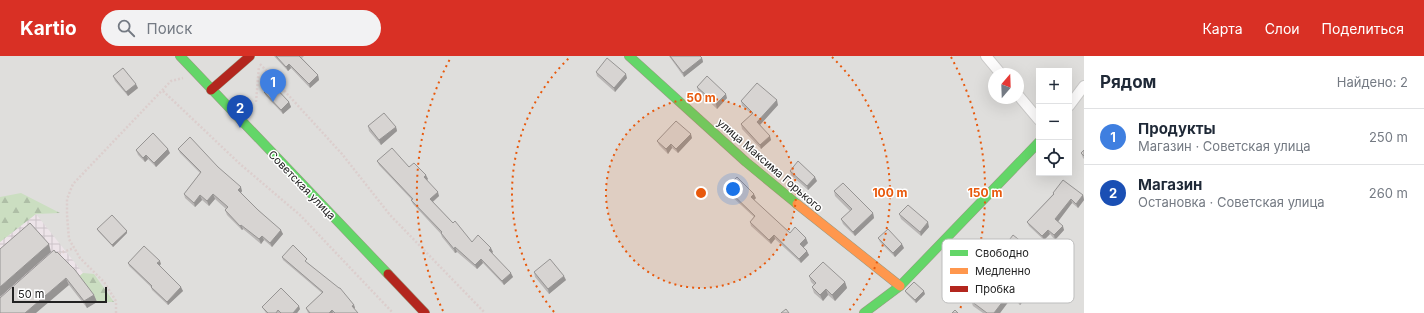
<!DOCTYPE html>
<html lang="ru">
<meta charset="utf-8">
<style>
:root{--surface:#fff;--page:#f2f2f3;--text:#1f2937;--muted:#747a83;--line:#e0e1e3;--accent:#d93025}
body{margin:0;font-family:Inter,sans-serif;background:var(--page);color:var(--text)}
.controls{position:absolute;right:12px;top:12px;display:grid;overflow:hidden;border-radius:0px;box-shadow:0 4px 16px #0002}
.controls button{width:36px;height:36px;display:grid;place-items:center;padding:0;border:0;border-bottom:1px solid var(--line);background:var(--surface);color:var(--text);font:20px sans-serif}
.compass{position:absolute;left:988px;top:12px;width:36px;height:36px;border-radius:50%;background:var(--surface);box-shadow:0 4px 16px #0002;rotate:19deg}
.scale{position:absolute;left:12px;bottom:10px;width:95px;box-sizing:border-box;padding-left:4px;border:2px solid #222;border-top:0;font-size:11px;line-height:14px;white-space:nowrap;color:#222;-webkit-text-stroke:3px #fff;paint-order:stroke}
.you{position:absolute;left:733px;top:133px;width:14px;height:14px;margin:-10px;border:3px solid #fff;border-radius:50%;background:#1a73e8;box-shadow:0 0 0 6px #1a73e833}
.badge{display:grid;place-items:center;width:26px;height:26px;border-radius:50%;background:var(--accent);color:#fff;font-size:13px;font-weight:700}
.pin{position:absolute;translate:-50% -33px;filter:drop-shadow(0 1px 2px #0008)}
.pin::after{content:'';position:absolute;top:21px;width:14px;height:12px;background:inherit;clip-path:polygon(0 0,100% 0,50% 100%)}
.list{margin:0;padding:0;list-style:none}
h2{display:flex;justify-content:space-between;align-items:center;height:52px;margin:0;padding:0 16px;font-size:17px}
h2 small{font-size:13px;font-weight:400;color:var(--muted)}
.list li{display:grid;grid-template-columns:26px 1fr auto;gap:12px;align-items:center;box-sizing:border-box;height:56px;padding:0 16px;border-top:1px solid var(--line)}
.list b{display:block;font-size:15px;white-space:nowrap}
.list p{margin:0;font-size:13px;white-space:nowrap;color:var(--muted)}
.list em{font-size:13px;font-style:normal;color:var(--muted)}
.icon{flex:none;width:22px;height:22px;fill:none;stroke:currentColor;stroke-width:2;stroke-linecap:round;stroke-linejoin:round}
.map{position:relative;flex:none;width:1084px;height:257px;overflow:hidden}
header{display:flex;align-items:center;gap:24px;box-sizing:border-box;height:56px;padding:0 20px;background:var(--accent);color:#fff}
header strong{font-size:19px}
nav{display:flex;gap:22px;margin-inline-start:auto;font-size:14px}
.search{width:280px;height:36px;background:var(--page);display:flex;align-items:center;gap:10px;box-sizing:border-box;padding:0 14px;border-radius:22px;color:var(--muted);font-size:15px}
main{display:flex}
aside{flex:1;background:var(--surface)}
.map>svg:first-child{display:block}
</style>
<header>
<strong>Kartio</strong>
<div class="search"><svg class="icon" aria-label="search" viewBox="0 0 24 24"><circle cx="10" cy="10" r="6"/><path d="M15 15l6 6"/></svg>Поиск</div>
<nav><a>Карта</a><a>Слои</a><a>Поделиться</a></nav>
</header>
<main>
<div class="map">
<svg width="1084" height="257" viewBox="0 0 1084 257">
<defs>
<pattern id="industrial-grid" width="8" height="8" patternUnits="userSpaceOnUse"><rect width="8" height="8" fill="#ede4e9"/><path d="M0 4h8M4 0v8" fill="none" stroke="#cbc3c8"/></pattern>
<pattern id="forest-firs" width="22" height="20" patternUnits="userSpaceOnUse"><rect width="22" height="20" fill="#cbdec1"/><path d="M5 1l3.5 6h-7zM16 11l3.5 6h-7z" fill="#aebea6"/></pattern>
</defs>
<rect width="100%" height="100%" fill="#f0eeeb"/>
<path fill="#dfdedc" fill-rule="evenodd" d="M0,0H1084V257H0ZM1039,15H1069V117H1039ZM994,18H1018V42H994Z"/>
<path fill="url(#industrial-grid)" d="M36,158L83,217L77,222L0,257V186Z"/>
<path fill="url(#forest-firs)" d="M21,137L60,157L36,158L0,186V141Z
M83,217L94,218L114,246H97L77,222Z"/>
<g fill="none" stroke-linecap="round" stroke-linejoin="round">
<g stroke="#c9c8c7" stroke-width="12">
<path id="street" d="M986,0L1001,18
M1018,39L1039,64
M1069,50L1084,30"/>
</g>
<g stroke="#999a82" stroke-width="10">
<path id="fast" d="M180,0L388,218
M629,0L746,106L797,148
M864,257L900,230L1039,86"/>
</g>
<g stroke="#999a82" stroke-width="10">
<path id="slow" d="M797,148L900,230"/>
</g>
<g stroke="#999a82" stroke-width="10">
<path id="jam" d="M211,34L250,0
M388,218L425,257"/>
</g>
<path stroke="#dccecd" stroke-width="2.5" stroke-dasharray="2 2" stroke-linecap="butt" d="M260,8L342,98L390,159L485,257
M163,35L240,108L300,159L393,257
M256,46L259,10
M55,199L74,192
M116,257V245L104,226L80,202L69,183L67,159V143L73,128L171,25L183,22"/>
<use href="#street" stroke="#fdfcfc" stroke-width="10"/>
<use href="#fast" stroke="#63d668" stroke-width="9"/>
<use href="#slow" stroke="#ff974d" stroke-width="9"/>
<use href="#jam" stroke="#b3261e" stroke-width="9"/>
</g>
<path fill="#b9b6b5" d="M274,0H304L302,2L318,19L319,24L310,32L291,12L288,15Z
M669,0H700L702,2L703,6L684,21Z
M596,16L627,22L615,36L597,20Z
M113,20L138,32L128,40L115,25Z
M697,31L727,42L717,53L698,35Z
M264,36L289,46L291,51L283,58L266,40Z
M741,45L778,49L760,69L771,84L761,93L742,73L741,68L752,58L742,50Z
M368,70L396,71L397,75L381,89L369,75Z
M692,82L678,97L672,92L668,98L659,89L657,85Z
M178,93L242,135L241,137L283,178L272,191L264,184L261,188L243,173L242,174L227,159L225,154L226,153L215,143L209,150L202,144L195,151L185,142L184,138L200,117L180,97Z
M136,94L170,97L156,111L148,103L145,106L138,99Z
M1084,94V103L1083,102L1081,97Z
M377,105L409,111L428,123L427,124L439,140L433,146L453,167L472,186L493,196L492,197L513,221L504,229L483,207L477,213L457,196L455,197L442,181L441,178L413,148L411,144H412L379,109Z
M790,115L817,125L808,134L791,119Z
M726,132L756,142L754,144L790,177L808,187L803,191L809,199L801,207L775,183L771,188L751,170L750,166L754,161L728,137Z
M834,135L873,157L874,162L855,180L843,168L841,163L850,155L835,140Z
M1053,137L1083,139L1084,144L1078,152L1072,147L1058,165L1064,174L1055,184L1050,178L1044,184L1029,170L1027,166L1053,138Z
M899,158L929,171L921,180L901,163Z
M97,173L127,177L113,191L98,175Z
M878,182L904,192L895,201L880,186Z
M54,194L94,239L97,246L87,252L69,229Z
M1032,194L1033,199L1030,204L1036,213L1026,226L1031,230L1032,235L1020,249L1012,241L1000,257H983L973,250L971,245L990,220V218L1004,203L1002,201L1000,196Z
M282,201L308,207L354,249L355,252L354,253L358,257H308L306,252L322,237L283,204Z
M128,207L161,208L159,209L183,235L168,249L152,234L151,231L129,210Z
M534,216L566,224L549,238L535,221Z
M809,220L845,226L847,232L835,245L828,239L823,245L814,237L812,231L814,229L811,226Z
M905,235L925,238L916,247L906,237Z
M262,251L300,253L297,257H266Z"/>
<path fill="#969493" d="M702,2L703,6L684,21L683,17Z
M289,8L291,12L288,15L286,11Z
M626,18L627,22L615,36L614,32Z
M318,19L319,24L310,32L309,28Z
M136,28L138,32L128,40L126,36Z
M726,38L727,42L717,53L716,48Z
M777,44L778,49L759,70L757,66Z
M289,46L291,51L283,58L281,54Z
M396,71L397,75L381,89L379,84Z
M691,78L692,82L678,97L676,93Z
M770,80L771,84L761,93L760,89Z
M671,88L672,92L668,98L666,93Z
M168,93L170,97L156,111L154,107Z
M146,99L148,103L145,106L143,102Z
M426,119L428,123L426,125L424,121Z
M815,121L817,125L808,134L807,130Z
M241,131L242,135L240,138L238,134Z
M438,136L439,140L431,147L430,143Z
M213,138L215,143L209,150L207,145Z
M754,138L756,142L752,146L751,141Z
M200,139L202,144L195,151L194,147Z
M1083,139L1084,144L1078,152L1076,148Z
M1071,143L1072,147L1057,167L1055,163Z
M873,157L874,162L855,180L853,176Z
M928,166L929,171L921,180L920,176Z
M241,169L243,173L242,174L240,170Z
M1063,170L1064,174L1055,184L1054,179Z
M281,174L283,178L272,191L270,187Z
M1048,174L1050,178L1044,184L1042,180Z
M127,175V177L113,191L112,189Z
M774,179L775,183L771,188L769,184Z
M262,180L264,184L261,188L259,183Z
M806,182L808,187L802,193L800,188Z
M49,188L51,196L0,241V231Z
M902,188L904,192L895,201L893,197Z
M455,191L457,196L455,197L454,193Z
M491,192L493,196L491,198L489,194Z
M1032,194L1033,199L1028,206L1026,201Z
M807,195L809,199L801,207L799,203Z
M481,203L483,207L477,213L475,209Z
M160,205L161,208L158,211L157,207Z
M1035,208L1036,213L1025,228L1023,223Z
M511,217L513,221L504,229L502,225Z
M564,220L566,224L549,238L548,233Z
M66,222L69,229L36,257H25Z
M845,226L847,232L835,245L832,239Z
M1031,230L1032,235L1020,249L1018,244Z
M181,231L183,235L168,249L167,246Z
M826,233L828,239L823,245L820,239Z
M924,235L925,238L916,247L915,244Z
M1010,236L1012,241L1000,257H994Z
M94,239L97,246L87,252L84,245Z
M354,249L355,252L353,254L352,250Z
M299,250L300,253L297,257H293Z
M332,254L333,257H329Z"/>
<path fill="#d7d4d2" stroke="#969493" d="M276,0H299L318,19L309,28L289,8L286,11Z
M670,0H700L702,2L683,17Z
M607,2L626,18L614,32L596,16Z
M123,12L136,28L126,36L113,20Z
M707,20L726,38L716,48L697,31Z
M757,27L777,44L757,66L770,80L760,89L741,68L753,57L741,45Z
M272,28L289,46L281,54L264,36Z
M384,57L396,71L379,84L368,70Z
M676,65L691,78L676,93L671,88L666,93L657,85Z
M153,77L168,93L154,107L146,99L143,102L136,94Z
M190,81L218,111L241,131L238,134L258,154L281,174L270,187L262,180L259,183L241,169L240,170L225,154L228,151L213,138L207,145L200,139L194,147L184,138L201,116L178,93Z
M392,92L409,111L414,107L426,119L424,121L438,136L430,143L453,167L455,165L472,186L478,179L491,192L489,194L511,217L502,225L481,203L475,209L455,191L454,193L441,177L442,176L411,144L413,143L377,105Z
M1084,94V100L1081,97Z
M798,105L815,121L807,130L790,115Z
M737,121L754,138L751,141L790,177L795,171L806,182L800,188L807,195L799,203L774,179L769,184L750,166L755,160L726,132Z
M1063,124L1083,139L1076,148L1071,143L1055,163L1063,170L1054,179L1048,174L1042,180L1027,166L1054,138L1053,137Z
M843,127L873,157L853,176L841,163L852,153L834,135Z
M908,149L928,166L920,176L899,158Z
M112,159L127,175L112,189L97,173Z
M30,167L49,188L0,231V193Z
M888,173L902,188L893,197L878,182Z
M1013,179L1032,194L1026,201L1035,208L1023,223L1031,230L1018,244L1010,236L994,257H987L971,245L991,219L990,218L1006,201L1000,196Z
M293,189L307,203L305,205L339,232H340L354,249L352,250L358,257H335L332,254L329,257H310L306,252L323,236L282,201Z
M144,190L160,205L157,207L181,231L167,246L151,231L152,230L128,207Z
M54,194L56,197L57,196L75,214L94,239L84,245L66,222L25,257H0V242Z
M550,203L564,220L548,233L534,216Z
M823,206L845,226L832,239L826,233L820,239L812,231L816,227L809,220Z
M914,226L924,235L915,244L905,235Z
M281,232L299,250L293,257H281L278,254L276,257H268L262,251Z
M786,253L789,257H781Z
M955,254L958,257H952Z"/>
<circle cx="701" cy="137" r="95" fill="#e8590c" fill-opacity=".12"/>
<g fill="none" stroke="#e8590c" stroke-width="2" stroke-dasharray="2 4">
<circle cx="701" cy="137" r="95"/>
<path d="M554 256A189 189 0 0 1 570 1M832 1A189 189 0 0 1 848 256"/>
<path d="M443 255A284 284 0 0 1 451 1M951 1A284 284 0 0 1 959 255"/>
</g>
<g text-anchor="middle" stroke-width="3" stroke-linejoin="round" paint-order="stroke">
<g font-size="11" fill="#222" stroke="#fff">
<text transform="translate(770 109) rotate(41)" y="4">улица Максима Горького</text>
<text transform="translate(302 129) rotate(46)" y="4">Советская улица</text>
</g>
</g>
<rect x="942" y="183" width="132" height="64" rx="6" fill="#fff" stroke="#bdbdbd" stroke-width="1"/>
<rect x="950" y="194" width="18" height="6" fill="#63d668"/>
<rect x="950" y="212" width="18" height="6" fill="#ff974d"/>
<rect x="950" y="230" width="18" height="6" fill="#b3261e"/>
<g font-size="11" fill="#222">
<text x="975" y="201">Свободно</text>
<text x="975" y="219">Медленно</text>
<text x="975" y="237">Пробка</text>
</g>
<circle cx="701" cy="137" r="6" fill="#e8590c" stroke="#fff" stroke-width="2"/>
<g font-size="12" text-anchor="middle" font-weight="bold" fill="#e8590c" stroke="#fff" stroke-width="3" stroke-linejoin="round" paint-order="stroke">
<text x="701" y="46">50 m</text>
<text x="890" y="141">100 m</text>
<text x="985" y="141">150 m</text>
</g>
</svg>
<div class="controls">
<button>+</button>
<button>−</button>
<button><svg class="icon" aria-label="locate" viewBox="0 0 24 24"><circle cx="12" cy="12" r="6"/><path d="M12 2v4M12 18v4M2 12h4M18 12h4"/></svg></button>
</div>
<svg class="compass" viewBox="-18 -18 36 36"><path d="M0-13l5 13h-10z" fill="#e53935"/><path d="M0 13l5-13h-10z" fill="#747a83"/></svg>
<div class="scale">50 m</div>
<div class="you"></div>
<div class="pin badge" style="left:273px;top:46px;background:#3f7fe0">1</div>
<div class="pin badge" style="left:240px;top:72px;background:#1a4fb4">2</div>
</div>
<aside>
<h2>Рядом<small>Найдено: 2</small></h2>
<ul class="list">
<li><span class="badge" style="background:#3f7fe0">1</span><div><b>Продукты</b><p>Магазин · Советская улица</p></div><em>250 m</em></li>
<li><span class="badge" style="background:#1a4fb4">2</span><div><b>Магазин</b><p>Остановка · Советская улица</p></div><em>260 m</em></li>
</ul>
</aside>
</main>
